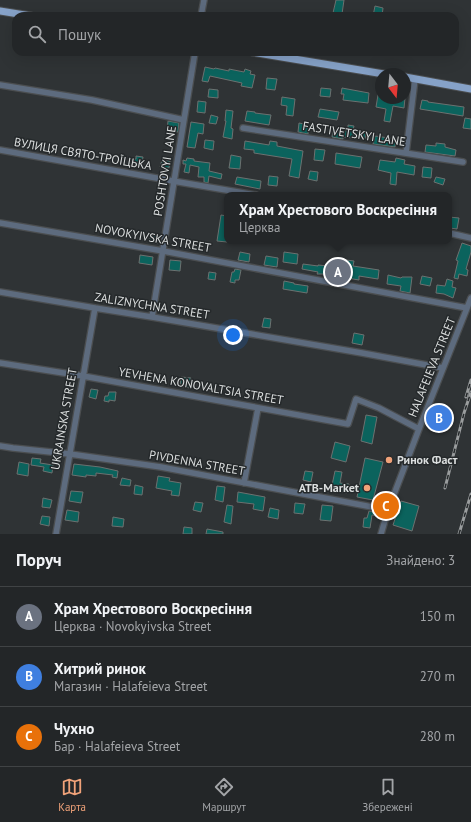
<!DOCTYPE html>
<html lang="uk">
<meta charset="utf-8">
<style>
:root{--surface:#232628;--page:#2b2e30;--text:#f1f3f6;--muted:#a3a5a8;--line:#404345;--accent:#f0a279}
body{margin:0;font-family:"PT Sans",sans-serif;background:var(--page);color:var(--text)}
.compass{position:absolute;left:375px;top:68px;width:36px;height:36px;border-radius:50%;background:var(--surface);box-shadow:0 4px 16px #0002;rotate:164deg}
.you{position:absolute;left:233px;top:335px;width:14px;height:14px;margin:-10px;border:3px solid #fff;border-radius:50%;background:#1a73e8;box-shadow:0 0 0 6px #1a73e833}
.badge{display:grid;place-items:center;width:26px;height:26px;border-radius:50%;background:var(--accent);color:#fff;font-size:13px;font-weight:700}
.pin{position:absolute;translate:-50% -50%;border:2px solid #fff;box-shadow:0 1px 4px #0006}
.popup{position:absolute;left:224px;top:192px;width:228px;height:52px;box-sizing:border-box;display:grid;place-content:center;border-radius:8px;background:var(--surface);filter:drop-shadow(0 1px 3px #0005);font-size:13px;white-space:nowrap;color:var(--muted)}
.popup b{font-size:15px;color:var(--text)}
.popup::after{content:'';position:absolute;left:50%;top:100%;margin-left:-8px;border:8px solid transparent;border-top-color:var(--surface)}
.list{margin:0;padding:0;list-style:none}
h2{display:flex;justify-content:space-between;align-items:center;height:52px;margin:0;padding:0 16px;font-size:17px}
h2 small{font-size:13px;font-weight:400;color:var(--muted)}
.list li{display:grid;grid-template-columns:26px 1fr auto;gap:12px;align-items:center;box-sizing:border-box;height:60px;padding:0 16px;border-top:1px solid var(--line)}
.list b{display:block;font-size:15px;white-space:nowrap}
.list p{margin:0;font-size:13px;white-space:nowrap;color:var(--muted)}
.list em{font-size:13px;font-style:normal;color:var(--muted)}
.icon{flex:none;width:22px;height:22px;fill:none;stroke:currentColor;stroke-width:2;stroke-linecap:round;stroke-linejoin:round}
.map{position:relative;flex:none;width:471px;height:534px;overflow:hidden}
.search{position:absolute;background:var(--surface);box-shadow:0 4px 16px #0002;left:12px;right:12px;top:12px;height:44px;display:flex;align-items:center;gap:10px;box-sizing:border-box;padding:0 14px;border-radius:12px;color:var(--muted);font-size:15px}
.sheet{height:232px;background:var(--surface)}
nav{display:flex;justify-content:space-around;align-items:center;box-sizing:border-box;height:56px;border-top:1px solid var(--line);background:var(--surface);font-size:11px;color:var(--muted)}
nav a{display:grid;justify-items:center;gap:2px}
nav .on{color:var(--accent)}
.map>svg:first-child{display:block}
</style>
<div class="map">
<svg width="471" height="534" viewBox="0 0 471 534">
<rect width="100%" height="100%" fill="#2f3335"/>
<path fill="#0b635d" stroke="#6c7170" d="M336,0H344L342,14L333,13Z
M375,6L383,8L382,16H373Z
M205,67L214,69L215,68L229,71V69L244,72L245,69L251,71L250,74L255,75L252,88L241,86L242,83L210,76L208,82L202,81Z
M267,78L277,79L275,90L266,89Z
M321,88L331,89L330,97L320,96Z
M342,88L369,93L368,103L343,100L344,94H341Z
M209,89L218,90V98L208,97Z
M379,89H381V98H405L404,108L393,106L390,122L384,121L386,109L376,107Z
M282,97L295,99L293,116L286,115L287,106L281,105Z
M422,100L428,101V102L464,107L463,116L420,109Z
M198,101L206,102L205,113L197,112Z
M320,109L339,112L337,120L318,117Z
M226,110L233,111L231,128L233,129L232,139L223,137L226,121H225Z
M247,111L255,112V113L271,115L269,125L245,121Z
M211,115L218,117L216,124L209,123Z
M465,118L471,119V129L463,128Z
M168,121L179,123L178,132L167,131Z
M191,122L204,124L203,134L198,133L195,148L187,147Z
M299,123L309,125L308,134L298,132Z
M348,125L354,126L353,130L366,132L365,139L343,137V139L332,137L333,130L348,131Z
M375,136L396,139L395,147L373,144Z
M205,140L214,141L213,150L204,148Z
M245,141L269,145L270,141L277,142V146L303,151L299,178L289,176L292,159L254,153V150L244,149Z
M436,143L445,144V147L456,150L455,156L425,152L426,145L436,146Z
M315,149L325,150L323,161L314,160Z
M336,153L362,157L360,168L335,164Z
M231,155L241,157L240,169L229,168Z
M136,156L143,157L142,165L132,163V158L136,159Z
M187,158L194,159V161L210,163L209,171L222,174L221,179L209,176L208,183L204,182V177H198L199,167L190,165L189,173L184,172L186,164H183V160L186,161Z
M396,158L405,160L404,164L415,166L414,175L397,172L396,185L390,184L391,173L378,170L380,160L395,162Z
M162,160L170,161L169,168L160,167Z
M423,167L432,168L431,178L422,177Z
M310,171L318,172L317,181L308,179Z
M269,176L278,177L277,186L268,185Z
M237,177L261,181L260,189L235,184Z
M436,177L445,179L443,185L434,182Z
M221,215L227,216V242L217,241Z
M449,217L459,218L457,229L450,228L451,224L449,223Z
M151,235L159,236L158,243L149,242Z
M462,243L471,246V252L466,269L468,270L467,276L459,274L458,279L454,278L458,261L456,260Z
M240,252L250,254L249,262L238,260Z
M284,252L298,254L297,264L283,262Z
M140,255L153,257L152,265L139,263Z
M266,256L278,258L277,267L264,265Z
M339,259L354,261L353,266L379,270L378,279L359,276V280L347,278V277L326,274H317L318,272L302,269L303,264L318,266V265L338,267Z
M170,260L181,261L180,271L169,270Z
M235,269L241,270L239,280H235V283L230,282L232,272H234Z
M209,272L216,273L215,280L208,279Z
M388,275L401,278L402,277H412L410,293L400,291L401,286L387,284Z
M422,276L432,278L430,286L420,284Z
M447,279L453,281L452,287L456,288L453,298L444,294L436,293L437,285L445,286Z
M284,281L294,283V284L308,286L307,293L283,289Z
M264,318L271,319L270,328L262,327Z
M354,333L364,335L362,345L352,343Z
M181,377L191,378L190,388L180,386Z
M91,389L98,390L96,399L89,397Z
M109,392H116L115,401L109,400V402L104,401L105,396H108Z
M366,415L377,417L372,444L361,441Z
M335,442L350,446L346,462L331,458Z
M32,458L41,459L40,463L53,465L52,473L43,471L44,467L31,465Z
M365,458L383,462L373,500L357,497Z
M19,462L29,464L28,476L17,474Z
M74,464L100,467L118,471L117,478L112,477L113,475L96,473V476L86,475V477L72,475Z
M305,471L313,472L311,482L303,480Z
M335,471L342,472L340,483L349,484L347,493L331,490Z
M158,476L170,478L169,481L181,483L179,496L171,495L172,491L156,488Z
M122,478L131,480L130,486L120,485Z
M135,485L143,487L142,495L134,494Z
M217,486L225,487L223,502L215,500Z
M71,491L83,492L81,503L69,501Z
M238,492L265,497L263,511L253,509L254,504L237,502Z
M43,498L52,500L50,508L42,507Z
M401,501L419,506L412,531L393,525Z
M195,502L203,503L201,512L193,510Z
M295,503L305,504L303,514L294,513Z
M227,505L233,506L231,524L224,522Z
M322,505L333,506L331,521L320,520Z
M270,508L279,510L278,519L268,517Z
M67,510L79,512L78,522L65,520Z
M369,511L379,513V516L372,515L370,528L363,527L364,518H367Z
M42,516L50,517L49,526L40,524Z
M113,517L124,519L123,527L112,526Z
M184,527L192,528V534H183Z
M207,529L223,532V534H206Z"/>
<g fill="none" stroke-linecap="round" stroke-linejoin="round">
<g stroke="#4b4e50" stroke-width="8">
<path id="minor" d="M201,16L204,0
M0,85L92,100L184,120
M243,128L463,162
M0,150L173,181L256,195
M406,153L415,79
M0,223L163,251L467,308
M449,233L471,238
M0,292L95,308L152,317L362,353L443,368
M152,317L195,52
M0,363L83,376L348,424L356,399L379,408L419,429
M0,446L13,448L70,454L161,467L388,510
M244,483L258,408
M56,534L95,308
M381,534L388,510L419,429L471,298"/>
</g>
<g stroke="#4b4e50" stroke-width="9">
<path id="major" d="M0,11L31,16
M252,52L384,74
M405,77L471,89"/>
</g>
<use href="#minor" stroke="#5d6b7e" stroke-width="5.5"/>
<use href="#major" stroke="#86a2c8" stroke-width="7"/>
<g stroke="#9a9d9e" stroke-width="3">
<path id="rail" d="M466,397L471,380
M445,488L464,413L471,392
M459,534L471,494"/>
</g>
<use href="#rail" stroke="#25292b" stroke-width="1.5" stroke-dasharray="4.5" stroke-linecap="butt"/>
</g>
<g fill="#f0a279" stroke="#25292b" stroke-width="1.5">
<circle cx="389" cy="460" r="4"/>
<circle cx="367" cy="488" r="4"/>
</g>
<g text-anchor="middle" stroke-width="3" stroke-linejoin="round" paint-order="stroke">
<g font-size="12" fill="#dbdede" stroke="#25292b">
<text transform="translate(354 134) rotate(9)" y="4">FASTIVETSKYI LANE</text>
<text transform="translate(83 154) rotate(10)" y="4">ВУЛИЦЯ СВЯТО-ТРОЇЦЬКА</text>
<text transform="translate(165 171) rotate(-81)" y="4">POSHTOVYI LANE</text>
<text transform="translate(153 238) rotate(10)" y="4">NOVOKYIVSKA STREET</text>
<text transform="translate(152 306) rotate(9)" y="4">ZALIZNYCHNA STREET</text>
<text transform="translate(432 367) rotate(-68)" y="4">HALAFEIEVA STREET</text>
<text transform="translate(201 386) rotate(10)" y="4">YEVHENA KONOVALTSIA STREET</text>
<text transform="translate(64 419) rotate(-80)" y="4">UKRAINSKA STREET</text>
<text transform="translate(197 463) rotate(10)" y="4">PIVDENNA STREET</text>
</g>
<g font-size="12" font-weight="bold" fill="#dbdede" stroke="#25292b" text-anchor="start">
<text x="397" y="464">Ринок Фаст</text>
<text x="359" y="492" text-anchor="end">ATB-Market</text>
</g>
</g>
</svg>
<svg class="compass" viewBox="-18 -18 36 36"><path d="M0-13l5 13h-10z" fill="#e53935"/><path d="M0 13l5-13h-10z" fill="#a3a5a8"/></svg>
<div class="you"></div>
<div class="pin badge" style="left:338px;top:272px;background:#6b7280">A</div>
<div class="popup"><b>Храм Хрестового Воскресіння</b>Церква</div>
<div class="pin badge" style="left:439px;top:418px;background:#3f7fe0">B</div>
<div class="pin badge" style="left:386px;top:506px;background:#e8710a">C</div>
<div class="search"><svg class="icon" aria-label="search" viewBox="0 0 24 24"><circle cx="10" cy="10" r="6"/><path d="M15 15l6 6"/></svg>Пошук</div>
</div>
<section class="sheet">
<h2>Поруч<small>Знайдено: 3</small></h2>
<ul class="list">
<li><span class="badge" style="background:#6b7280">A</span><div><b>Храм Хрестового Воскресіння</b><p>Церква · Novokyivska Street</p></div><em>150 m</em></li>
<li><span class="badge" style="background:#3f7fe0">B</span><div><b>Хитрий ринок</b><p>Магазин · Halafeieva Street</p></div><em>270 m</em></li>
<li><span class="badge" style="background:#e8710a">C</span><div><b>Чухно</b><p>Бар · Halafeieva Street</p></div><em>280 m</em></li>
</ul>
</section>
<nav>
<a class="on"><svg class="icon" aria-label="map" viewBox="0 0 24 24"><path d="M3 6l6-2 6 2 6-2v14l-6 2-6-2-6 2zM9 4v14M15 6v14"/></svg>Карта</a>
<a><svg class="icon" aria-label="directions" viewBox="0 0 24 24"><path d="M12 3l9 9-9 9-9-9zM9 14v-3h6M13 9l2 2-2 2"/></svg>Маршрут</a>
<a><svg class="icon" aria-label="saved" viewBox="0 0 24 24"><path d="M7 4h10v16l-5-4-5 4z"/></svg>Збережені</a>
</nav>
